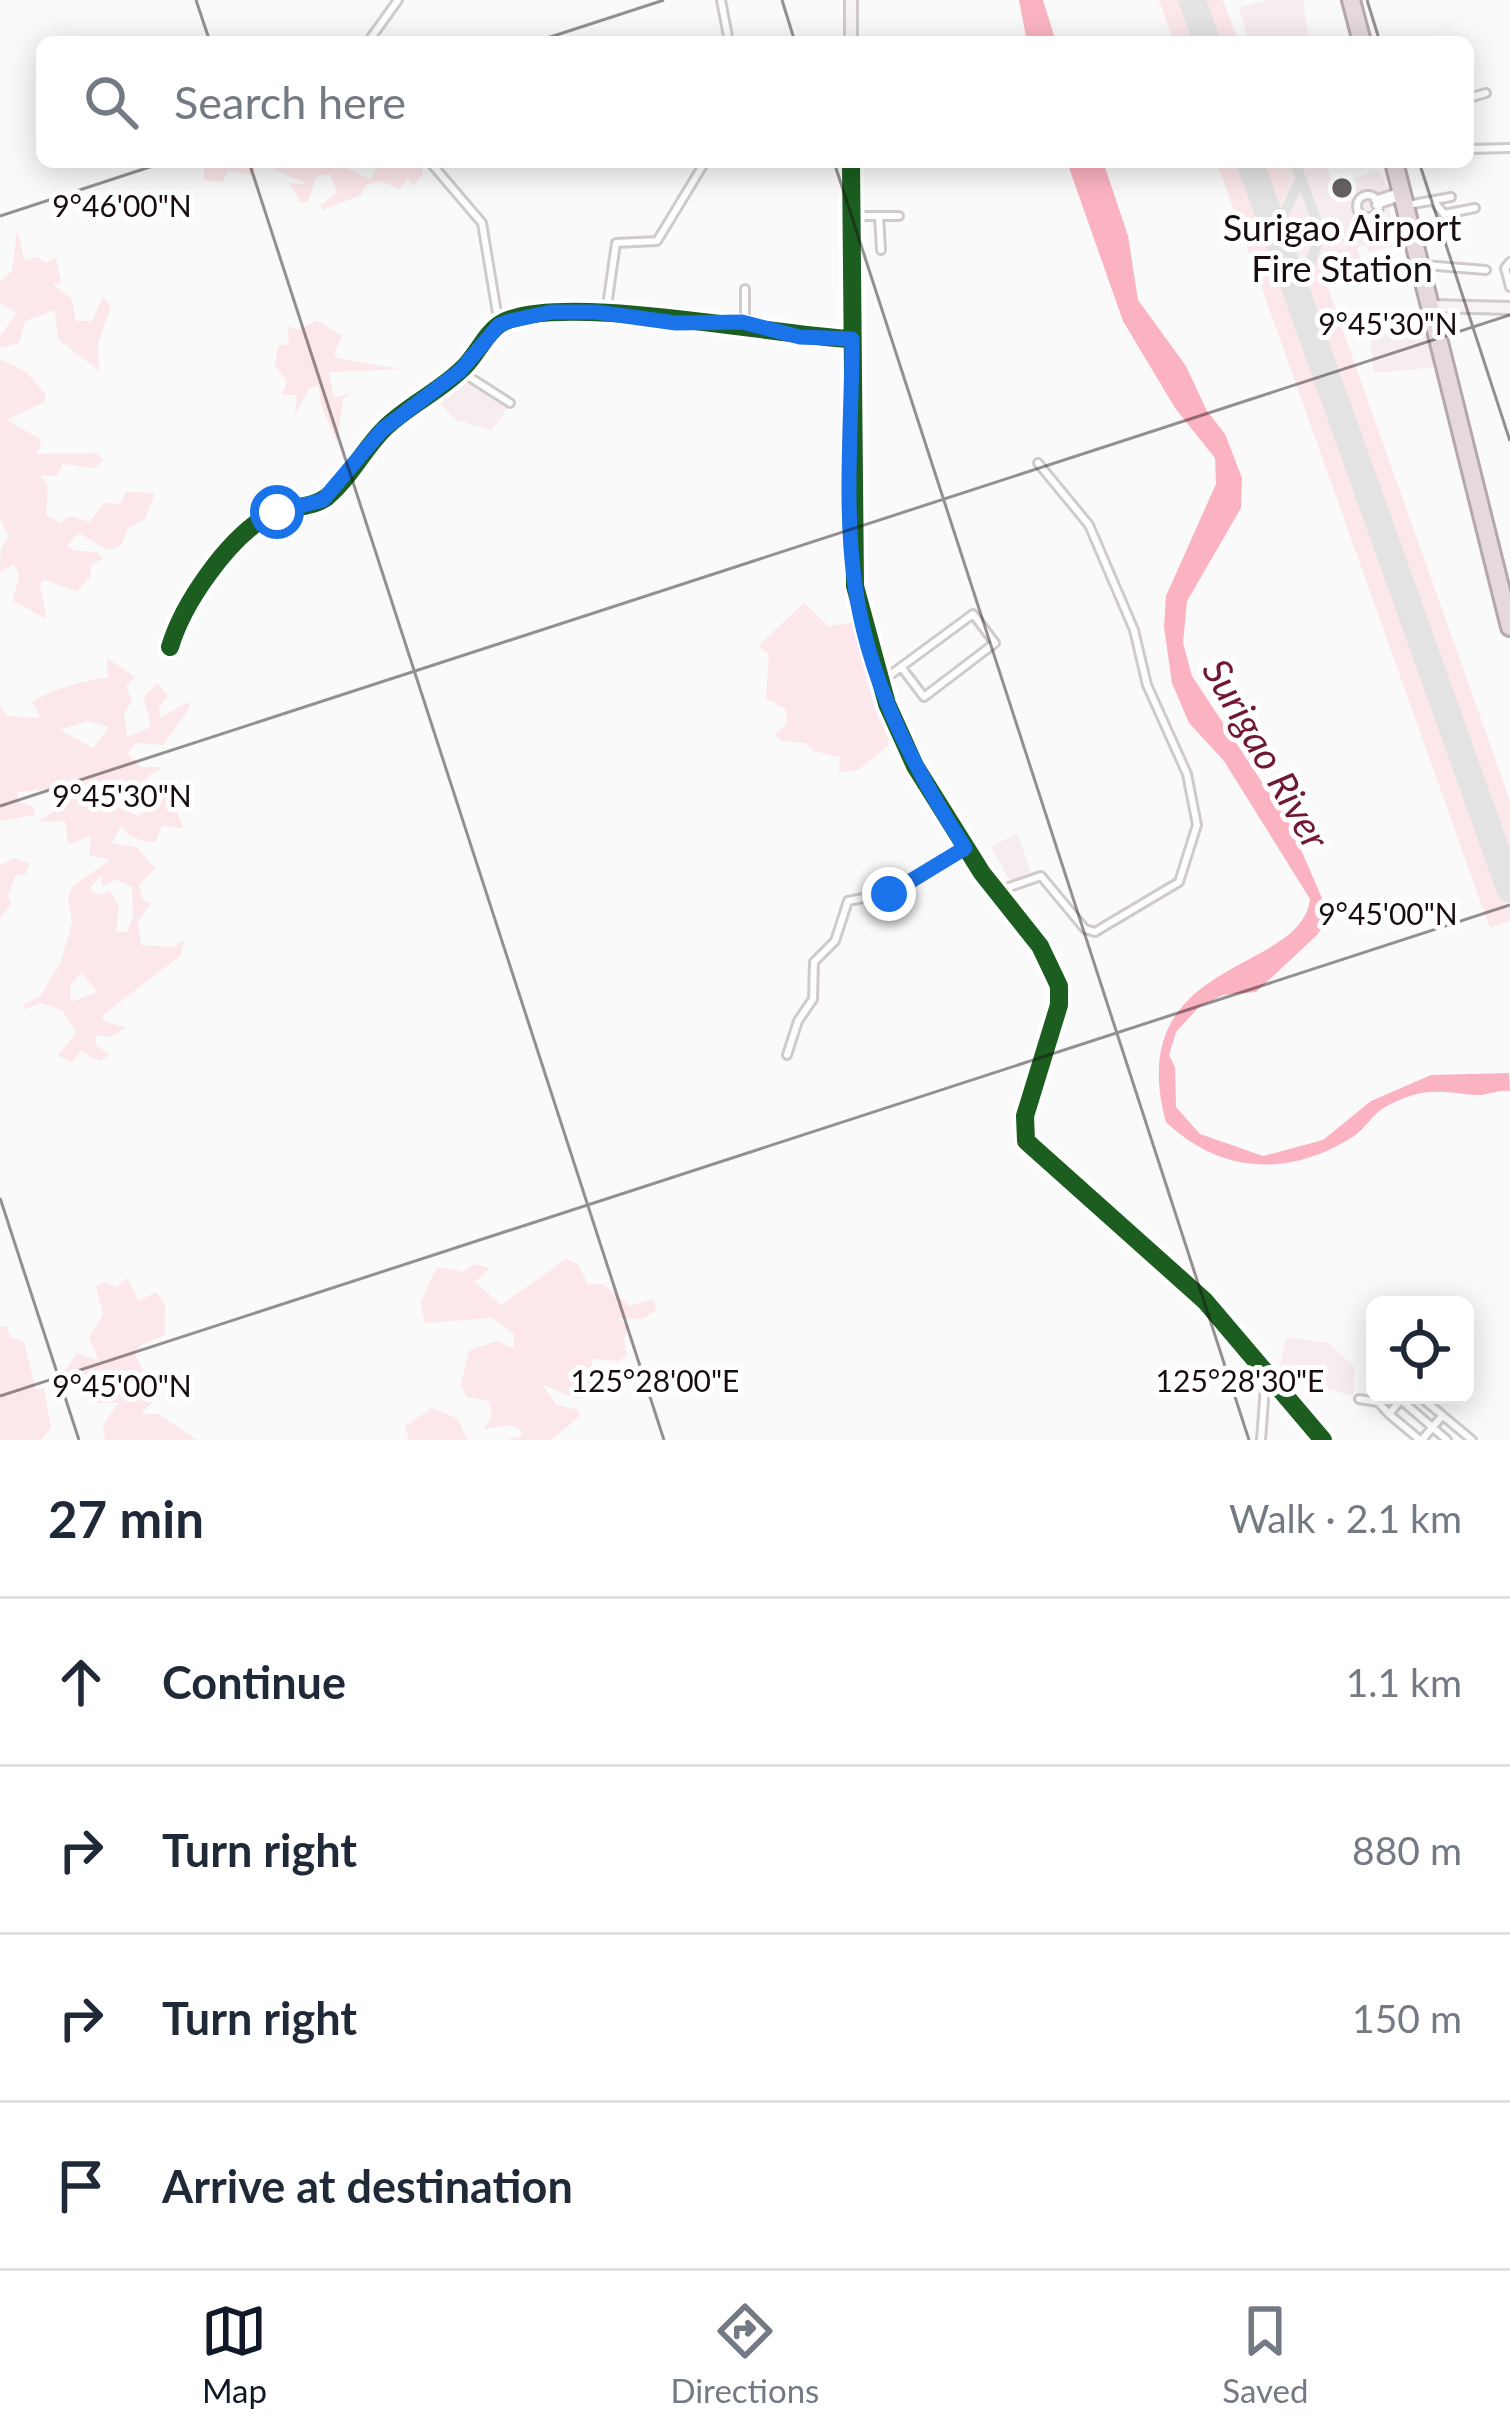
<!DOCTYPE html>
<meta charset="utf-8">
<style>
:root{--surface:#fff;--page:#f6f6f7;--text:#1f2937;--muted:#747a83;--line:#e0e1e3;--accent:#111827}
body{margin:0;font-family:Lato,sans-serif;background:var(--page);color:var(--text)}
.controls{position:absolute;right:36px;bottom:36px;display:grid;overflow:hidden;border-radius:18px;box-shadow:0 6px 30px #0003}
.controls button{width:108px;height:108px;display:grid;place-items:center;padding:0;border:0;border-bottom:3px solid var(--line);background:var(--surface);color:var(--text);font:60px sans-serif}
.stop{position:absolute;width:36px;height:36px;margin:-27px;border:9px solid #1a73e8;border-radius:50%;background:#fff}
.stop.end{background:#1a73e8;border-color:#fff;box-shadow:0 3px 12px #0008}
.list{margin:0;padding:0;list-style:none}
h2{display:flex;justify-content:space-between;align-items:center;height:156px;margin:0;padding:0 48px;font-size:51px}
h2 small{font-size:39px;font-weight:400;color:var(--muted)}
.list li{display:grid;grid-template-columns:78px 1fr auto;gap:36px;align-items:center;box-sizing:border-box;height:168px;padding:0 48px;border-top:3px solid var(--line)}
.list b{display:block;font-size:45px;white-space:nowrap}
.list em{font-size:39px;font-style:normal;color:var(--muted)}
.icon{flex:none;width:66px;height:66px;fill:none;stroke:currentColor;stroke-width:2;stroke-linecap:round;stroke-linejoin:round}
.map{position:relative;flex:none;width:1510px;height:1440px;overflow:hidden}
.search{position:absolute;background:var(--surface);box-shadow:0 6px 30px #0003;left:36px;right:36px;top:36px;height:132px;display:flex;align-items:center;gap:30px;box-sizing:border-box;padding:0 42px;border-radius:18px;color:var(--muted);font-size:45px}
.sheet{height:828px;background:var(--surface)}
nav{display:flex;justify-content:space-around;align-items:center;box-sizing:border-box;height:168px;border-top:3px solid var(--line);background:var(--surface);font-size:33px;color:var(--muted)}
nav a{display:grid;justify-items:center;gap:6px}
nav .on{color:var(--accent)}
.map>svg:first-child{display:block}
</style>
<div class="map">
<svg width="1510" height="1440" viewBox="0 0 1510 1440">
<rect width="100%" height="100%" fill="#fafafa"/>
<path fill="#f7edee" d="M1159,0H1223L1238,42H1174Z
M1267,0H1303L1309,42H1249L1239,8Z
M1217,162H1326L1334,185L1379,170L1389,191L1390,215L1398,219L1405,244L1369,252L1366,245L1357,248L1365,273L1327,286L1510,801V921L1490,928Z
M1426,325L1437,367L1374,373L1369,330Z
M462,372L511,404L491,431L454,419L433,394Z
M1017,833L1032,875L1012,884L991,847Z
M1286,1337L1329,1343L1355,1368L1353,1396L1278,1376Z"/>
<path fill="#fce7ea" fill-rule="evenodd" d="M1159,0H1179L1194,42H1174Z
M1202,0H1223L1238,42H1217Z
M261,162L251,175L228,171L223,182L204,180V163Z
M271,162H334L370,179L378,166L421,162L423,174L414,185L408,179L399,189L381,181L366,185L361,195L323,210L320,205L337,193L330,174L316,177L308,201L302,203L289,183L307,184L276,170Z
M1217,162H1238L1510,921L1490,928Z
M1260,162H1283L1288,182L1281,202Z
M1290,213H1301L1311,242L1303,249L1294,248L1285,224Z
M17,230L25,261L37,257L46,263L56,257L61,283L52,284L71,298L76,321H92L103,296L111,307L98,343L99,371L58,339L55,310L25,321L19,343L0,348V336L16,314L0,302V282L12,271Z
M1350,246L1356,248L1365,273L1327,286L1510,801V848L1308,296L1317,258Z
M317,320L342,336L334,355L338,358L400,369L329,372L334,398L354,392L343,399L337,443C330,425 319,407 319,386L310,387L295,415L297,395H282L287,381L275,366L278,346L289,344L287,326L298,330Z
M0,359L26,372L46,395L44,402L7,420L41,440L37,454L96,453L104,459L95,468L63,464L57,476L39,475L48,485L46,515L59,523L71,516L89,522L104,503L120,504L126,492L155,493L145,519L128,528L121,546L107,550L79,533L67,545L74,551L97,552L103,559L92,564L90,577L77,591L44,580L40,585L47,619L13,601L19,575L14,564L0,573L1,549L9,537L0,519Z
M804,603L828,626L857,622L889,716L888,746L858,770L839,772L840,757L813,751L805,743L781,741L775,734L787,724L786,710L766,698L769,654L758,646Z
M107,658L135,677L126,687L132,701L124,713L127,737L151,727L144,697L158,683L168,696L159,707L160,718L188,702L190,707L163,745L135,743L128,754L141,767H163L149,775L144,787L168,784L183,828L162,826L155,842C141,842 129,837 121,826L112,843L138,848L155,869L139,885L143,901L151,904L138,921L141,945L173,947L185,940L180,956L103,1015V1020L126,1028L110,1037L96,1035V1045L110,1055L99,1061L81,1051L72,1062L58,1056L76,1032L62,1010L41,1003L23,1010L24,1004L41,995L61,962L72,922L68,898L73,886L110,860L89,855L91,836L68,844L65,821L38,822L64,804L58,788L18,792V801L34,807V815L0,821V706L7,716L41,718L32,702C53,689 84,680 108,678ZM87,721L109,727L93,748L60,730ZM122,791L146,801L161,796L162,801L138,816L105,802L118,800ZM101,875L103,886L116,879L132,887L133,918L127,932H116L119,907L110,891L98,895L89,889ZM81,972L97,992L71,1002L70,986Z
M14,858L29,863L26,874L15,876L8,895L11,904L0,918V865Z
M566,1259L578,1264L588,1284H603L630,1306L653,1299L657,1310L641,1319L618,1318L629,1327L624,1339L627,1354L619,1361L592,1359L591,1395L577,1399L542,1384L556,1405L579,1410L580,1416L551,1440H506L522,1436L521,1430L512,1425L484,1429L492,1417L489,1401L467,1397L461,1385L469,1350L498,1341L514,1349V1334L492,1318L425,1323L420,1303L437,1267L463,1272L475,1264L490,1268L475,1282L501,1305Z
M127,1278L139,1301L156,1292L165,1305V1335L141,1345L135,1355L148,1379L144,1395L156,1398L141,1414H158L197,1440H105L103,1425L119,1403H97L64,1372L77,1353L99,1361L89,1338L103,1315L96,1287L104,1282L116,1287Z
M6,1326L11,1337L24,1342L36,1390L44,1388L51,1428L41,1440H0V1327Z
M432,1408L458,1419L467,1440H409L405,1426Z"/>
<path fill="#fbb3c1" d="M1019,0H1043L1056,42H1027Z
M1067,162L1104,164L1128,236L1138,300L1186,366L1207,411L1225,434L1242,478L1241,508L1187,601L1183,643L1192,676L1291,826L1324,903L1323,926L1317,935L1256,992L1223,995L1199,1007L1176,1032L1169,1055L1175,1067L1176,1107L1200,1134L1263,1156L1323,1140L1371,1101L1431,1075L1509,1073L1510,1091C1497,1089 1487,1096 1474,1095C1436,1091 1422,1087 1385,1107C1372,1114 1365,1130 1351,1138C1289,1177 1220,1174 1166,1122C1121,956 1302,975 1310,899L1224,761L1189,723L1172,683L1164,627L1166,596L1216,484L1215,458L1175,408L1123,321Z"/>
<g fill="none" stroke-linecap="round" stroke-linejoin="round">
<path stroke="#e3e3e3" stroke-width="10" d="M1295,162L1321,233L1298,298
M1275,233L1301,178"/>
<path stroke="#e3e3e3" stroke-width="27" d="M1192,0L1207,42
M1250,162L1510,889"/>
<g stroke="#d0cacb" stroke-width="12">
<path id="street" d="M721,0L729,42
M368,42L398,0
M1468,98L1486,93
M1468,149L1510,148
M430,162L482,223L499,325
M1357 206a11 11 0 1 1 22 0a11 11 0 1 1-22 0Z
M1375,200L1398,192
M1435,203L1444,214L1475,208
M1376,205L1401,197
M1408,205L1451,197
M852,216H899
M879,216L881,250
M1510,262L1505,268L1510,287
M1424,265L1486,270
M745,289V323
M606,313L616,243L657,241L705,162
M460,371L510,403
M170,647C183,603 227,540 267,516C285,505 310,510 327,497C351,478 364,448 386,427C410,404 442,390 465,366C477,355 486,333 500,324C553,290 781,337 852,339
M882,681L973,614L995,643L924,697L902,668
M998,891L1041,876L1085,929L1095,932L1179,882L1197,825L1187,774L1147,685L1134,630L1089,525L1038,463
M787,1055L798,1021L813,999L814,962L835,941L848,901L899,891L965,849
M1405,1395L1389,1414L1420,1440
M1418,1395L1472,1440
M1359,1399L1378,1402L1389,1414
M1401,1400L1447,1440
M1261,1440L1266,1373
M1422,1440L1442,1416"/>
</g>
<g stroke="#d0cacb" stroke-width="16">
<path id="secondary" d="M851,42V0
M851,162L855,586L887,704L915,766L982,873L1040,946L1059,986V1005L1025,1116L1026,1141L1205,1301L1323,1440
M1431,306L1510,308"/>
</g>
<g stroke="#b5a7aa" stroke-width="22">
<path id="highway" d="M1351,0L1362,42
M1394,162L1510,627"/>
</g>
<use href="#street" stroke="#fefefe" stroke-width="6"/>
<use href="#secondary" stroke="#f7f3f4" stroke-width="10"/>
<use href="#highway" stroke="#e5d9db" stroke-width="16"/>
<g stroke="#fff" stroke-width="26">
<path id="cycleway" d="M851,162L855,586L887,704L915,766L982,873L1040,946L1059,986V1005L1025,1116L1026,1141L1205,1301L1323,1440
M170,647C183,603 227,540 267,516C285,505 310,510 327,497C351,477 364,448 386,427C410,404 442,390 465,366C477,354 486,333 500,324C554,290 781,337 852,339"/>
</g>
<use href="#cycleway" stroke="#1b5e20" stroke-width="18"/>
</g>
<g fill="none" stroke-linecap="round" stroke-linejoin="round">
<path stroke="#1a73e8" stroke-width="15" d="M277,512L323,500L382,430L460,371L499,325L510,321L551,312H596L676,323L742,322L800,337L852,339C852,417 844,501 854,578C866,677 912,766 965,848L889,894"/>
</g>
<path fill="none" stroke="#190e0f" stroke-width="3" stroke-opacity="0.45" d="M196,0L210,42M782,0L795,42M1367,0L1380,42M535,42L664,0M249,162L664,1440M834,162L1249,1440M1419,162L1510,441M0,216L165,162M0,806L1510,315M0,1198L79,1440M0,1396L1510,905"/>
<circle fill="#686161" stroke="#fff" stroke-width="4.5" cx="1342" cy="188" r="12"/>
<g text-anchor="middle" stroke-width="10" stroke-linejoin="round" paint-order="stroke">
<g font-size="36" fill="#190e0f" stroke="#fff">
<text x="1342" y="241">Surigao Airport<tspan x="1342" dy="41">Fire Station</tspan></text>
</g>
<g font-size="39" font-style="italic" fill="#711733" stroke="#fff">
<text transform="translate(1266 754) rotate(60)" y="14">Surigao River</text>
</g>
</g>
<g font-size="30" text-anchor="middle" fill="#190e0f" stroke="#fff" stroke-width="10" stroke-linejoin="round" paint-order="stroke">
<text x="122" y="217">9°46'00"N</text>
<text x="1388" y="335">9°45'30"N</text>
<text x="122" y="807">9°45'30"N</text>
<text x="1388" y="925">9°45'00"N</text>
<text x="655" y="1392">125°28'00"E</text>
<text x="1240" y="1392">125°28'30"E</text>
<text x="122" y="1397">9°45'00"N</text>
</g>
</svg>
<div class="controls">
<button><svg class="icon" aria-label="locate" viewBox="0 0 24 24"><circle cx="12" cy="12" r="6"/><path d="M12 2v4M12 18v4M2 12h4M18 12h4"/></svg></button>
</div>
<div class="stop" style="left:277px;top:512px"></div>
<div class="stop end" style="left:889px;top:894px"></div>
<div class="search"><svg class="icon" aria-label="search" viewBox="0 0 24 24"><circle cx="10" cy="10" r="6"/><path d="M15 15l6 6"/></svg>Search here</div>
</div>
<section class="sheet">
<h2>27 min<small>Walk · 2.1 km</small></h2>
<ul class="list">
<li><svg class="icon" aria-label="ahead" viewBox="0 0 24 24"><path d="M12 20V5M6 11l6-6 6 6"/></svg><div><b>Continue</b></div><em>1.1 km</em></li>
<li><svg class="icon" aria-label="right" viewBox="0 0 24 24"><path d="M7 20v-9h11M14 6l5 5-5 5"/></svg><div><b>Turn right</b></div><em>880 m</em></li>
<li><svg class="icon" aria-label="right" viewBox="0 0 24 24"><path d="M7 20v-9h11M14 6l5 5-5 5"/></svg><div><b>Turn right</b></div><em>150 m</em></li>
<li><svg class="icon" aria-label="arrive" viewBox="0 0 24 24"><path d="M6 21V4h12l-3 4 3 4H6"/></svg><div><b>Arrive at destination</b></div></li>
</ul>
</section>
<nav>
<a class="on"><svg class="icon" aria-label="map" viewBox="0 0 24 24"><path d="M3 6l6-2 6 2 6-2v14l-6 2-6-2-6 2zM9 4v14M15 6v14"/></svg>Map</a>
<a><svg class="icon" aria-label="directions" viewBox="0 0 24 24"><path d="M12 3l9 9-9 9-9-9zM9 14v-3h6M13 9l2 2-2 2"/></svg>Directions</a>
<a><svg class="icon" aria-label="saved" viewBox="0 0 24 24"><path d="M7 4h10v16l-5-4-5 4z"/></svg>Saved</a>
</nav>
